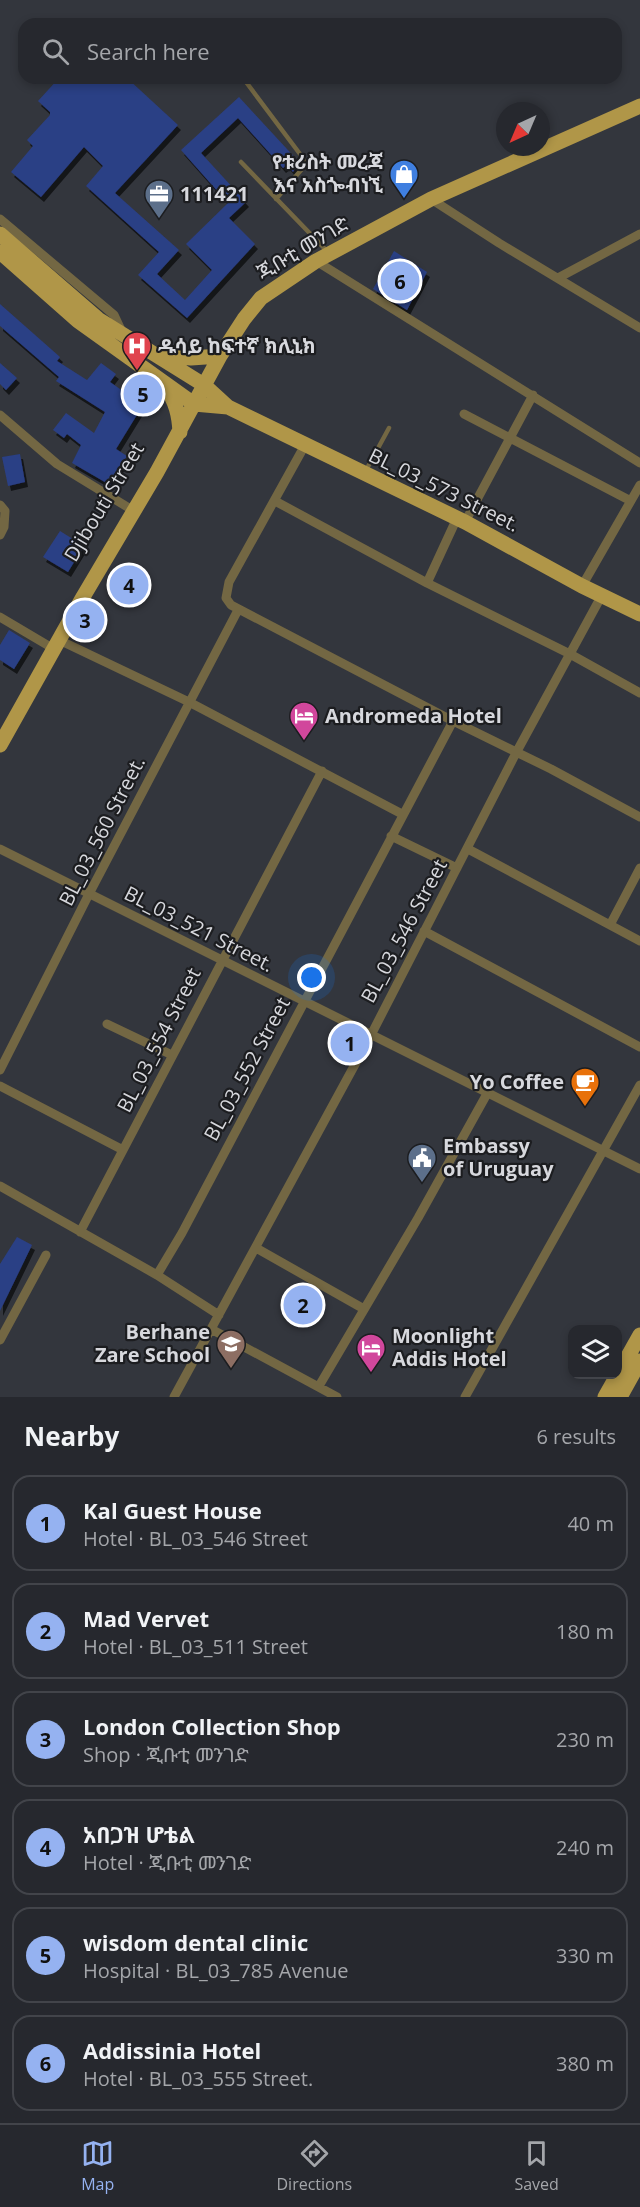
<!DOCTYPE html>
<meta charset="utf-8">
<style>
:root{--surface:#26282e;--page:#32343a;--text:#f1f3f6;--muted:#a4a6aa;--line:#42444a;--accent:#95b2f1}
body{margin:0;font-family:"Open Sans","Noto Sans Ethiopic",sans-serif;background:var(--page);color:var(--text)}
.controls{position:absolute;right:18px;bottom:18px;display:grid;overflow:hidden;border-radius:12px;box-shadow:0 3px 9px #0003}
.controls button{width:54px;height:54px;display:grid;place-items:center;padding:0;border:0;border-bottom:2px solid var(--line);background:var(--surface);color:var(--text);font:30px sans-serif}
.compass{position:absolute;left:496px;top:102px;width:54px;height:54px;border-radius:50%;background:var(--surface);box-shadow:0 3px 9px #0003;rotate:224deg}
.you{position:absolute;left:312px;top:978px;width:21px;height:21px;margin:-15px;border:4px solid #fff;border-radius:50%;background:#1a73e8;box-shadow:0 0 0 9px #1a73e833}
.badge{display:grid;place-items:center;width:39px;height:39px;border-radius:50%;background:var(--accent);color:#111;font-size:20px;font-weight:700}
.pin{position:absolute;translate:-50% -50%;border:3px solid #fff;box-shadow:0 2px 6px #0006}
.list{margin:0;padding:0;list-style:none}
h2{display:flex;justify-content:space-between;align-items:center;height:78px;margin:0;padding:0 24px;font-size:26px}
h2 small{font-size:20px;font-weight:400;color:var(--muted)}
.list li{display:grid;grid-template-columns:39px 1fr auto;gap:18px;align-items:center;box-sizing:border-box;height:96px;margin:0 12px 12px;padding:0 12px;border:2px solid var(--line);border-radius:18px}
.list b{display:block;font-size:22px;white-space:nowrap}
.list p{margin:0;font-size:20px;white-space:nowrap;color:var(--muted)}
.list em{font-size:20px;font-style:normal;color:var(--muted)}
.icon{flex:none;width:33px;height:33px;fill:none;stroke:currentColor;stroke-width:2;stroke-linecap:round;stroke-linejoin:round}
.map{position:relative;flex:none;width:640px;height:1397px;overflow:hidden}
.search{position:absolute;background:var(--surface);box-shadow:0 3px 9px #0003;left:18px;right:18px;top:18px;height:66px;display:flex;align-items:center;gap:15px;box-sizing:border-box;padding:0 21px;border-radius:18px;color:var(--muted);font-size:22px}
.sheet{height:726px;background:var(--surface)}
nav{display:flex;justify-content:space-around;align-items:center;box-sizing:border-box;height:84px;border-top:2px solid var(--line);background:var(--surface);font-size:16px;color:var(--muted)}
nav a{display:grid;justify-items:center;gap:3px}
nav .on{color:var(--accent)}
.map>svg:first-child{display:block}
</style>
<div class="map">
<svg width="640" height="1397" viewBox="0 0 640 1397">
<defs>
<filter id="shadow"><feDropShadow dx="3" dy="5" stdDeviation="0" flood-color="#0009"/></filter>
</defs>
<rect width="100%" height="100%" fill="#33363d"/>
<path fill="#2a3f85" filter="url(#shadow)" d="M59,78H127L178,125L115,193L179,250L157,274L185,300L212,270L186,244L228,203L181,150L239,97L299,162L293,172L287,165L283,168L238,118L201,153L246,202L229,218L255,244L187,318L138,275L159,252L86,186L103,166L84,147L41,197L11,172L33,146L27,140L50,115V112L38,101Z
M394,251L427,272L407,310L373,289Z
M0,304L60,357L57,361L87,380L101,363L116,374L110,382L143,405L116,449L127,456L110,485L72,463L81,445L67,434L64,438L53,430L66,413L94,433L105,412L56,381L59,377L0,326Z
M0,363L17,378L6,390L0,384Z
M20,454L25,482L8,486L2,457Z
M60,531L84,546L68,572L43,557Z
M9,630L30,643L14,669L0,660V645Z
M17,1237L32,1245L0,1311V1264Z"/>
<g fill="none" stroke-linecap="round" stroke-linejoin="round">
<path stroke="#736743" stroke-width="4.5" d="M243,78L303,158L304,164L302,169L276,199
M241,162L324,248
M365,472L389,428"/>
<path stroke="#736743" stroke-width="9" d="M431,199L499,243L640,328
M0,219L114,315L122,332
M316,261L640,463
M558,278L640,234
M464,414L629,500
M0,415L57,464L134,511
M305,445L229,582L226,598L231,605L453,721L551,769L640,817
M275,501L427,583L570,654L640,693
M0,505L5,511L4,527L0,535
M465,522L533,395
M427,583L457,518
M582,586L640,485
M0,617L54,649
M59,640L189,702L402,814
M391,836L457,868
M0,849L640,1169
M468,849L640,941
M610,925L640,868
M424,931L640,1047
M107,1024L172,1055
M0,1070L89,894L238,610
M0,1086L123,1150
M0,1186L157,1275L219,1315
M80,1232L322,771
M256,1248L364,1309
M157,1275L182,1233L453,721
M211,1329L337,1397
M0,1340L46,1255
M319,1386L418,1218L488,1092
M174,1397L371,1035L516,753L602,595
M465,1397L640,1085"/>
<path stroke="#b09648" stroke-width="15" d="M0,234L98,319L204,385L228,407L465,522L582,586L640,614
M0,252L78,321L194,404L228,407
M160,355L191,358L220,356
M166,388C176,402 179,415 180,432
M0,745L83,597L157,472L220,356L244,319L261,298L316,261L431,199L640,106
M605,1397L640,1335
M620,1397L640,1361"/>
</g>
<defs>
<g id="shop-pin" transform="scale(1.5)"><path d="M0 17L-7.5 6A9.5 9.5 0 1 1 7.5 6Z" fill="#3f7fe0" stroke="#1c1d20"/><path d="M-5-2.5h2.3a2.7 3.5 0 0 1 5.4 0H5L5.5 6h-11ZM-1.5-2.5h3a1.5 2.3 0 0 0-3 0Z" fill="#fff"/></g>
<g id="office-pin" transform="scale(1.5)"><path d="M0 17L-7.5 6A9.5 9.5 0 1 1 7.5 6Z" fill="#5c6f8a" stroke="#1c1d20"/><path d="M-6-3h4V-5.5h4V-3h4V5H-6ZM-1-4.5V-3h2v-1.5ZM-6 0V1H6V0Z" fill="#fff"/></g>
<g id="hospital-pin" transform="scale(1.5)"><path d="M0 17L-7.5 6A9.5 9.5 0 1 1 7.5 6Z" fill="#e0444e" stroke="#1c1d20"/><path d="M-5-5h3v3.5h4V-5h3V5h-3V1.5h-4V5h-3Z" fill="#fff"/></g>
<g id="hotel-pin" transform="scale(1.5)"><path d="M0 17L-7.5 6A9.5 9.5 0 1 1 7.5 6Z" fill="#d1479c" stroke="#1c1d20"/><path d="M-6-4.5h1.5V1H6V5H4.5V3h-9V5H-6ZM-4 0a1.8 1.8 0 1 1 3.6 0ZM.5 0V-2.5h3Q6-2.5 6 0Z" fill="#fff"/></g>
<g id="cafe-pin" transform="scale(1.5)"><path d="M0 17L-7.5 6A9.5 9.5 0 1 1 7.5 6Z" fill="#e8710a" stroke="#1c1d20"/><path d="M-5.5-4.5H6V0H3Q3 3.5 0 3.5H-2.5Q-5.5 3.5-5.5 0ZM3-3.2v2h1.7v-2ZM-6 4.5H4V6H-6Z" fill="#fff"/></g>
<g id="civic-pin" transform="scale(1.5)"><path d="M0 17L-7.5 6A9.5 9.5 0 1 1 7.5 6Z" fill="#5c6f8a" stroke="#1c1d20"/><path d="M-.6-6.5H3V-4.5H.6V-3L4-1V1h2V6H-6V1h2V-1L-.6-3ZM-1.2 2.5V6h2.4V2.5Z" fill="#fff"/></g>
<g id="school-pin" transform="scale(1.5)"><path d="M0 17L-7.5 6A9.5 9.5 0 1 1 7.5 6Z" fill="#8d6e63" stroke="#1c1d20"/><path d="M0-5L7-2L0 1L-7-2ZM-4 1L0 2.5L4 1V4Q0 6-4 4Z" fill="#fff"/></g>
</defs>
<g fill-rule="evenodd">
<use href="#shop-pin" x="404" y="174"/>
<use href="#office-pin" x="159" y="194"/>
<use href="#hospital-pin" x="137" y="346"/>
<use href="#hotel-pin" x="304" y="716"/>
<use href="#cafe-pin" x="585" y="1082"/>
<use href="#civic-pin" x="422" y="1158"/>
<use href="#school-pin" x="231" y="1344"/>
<use href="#hotel-pin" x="371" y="1348"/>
</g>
<g text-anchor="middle" stroke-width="4.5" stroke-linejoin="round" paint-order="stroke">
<g font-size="20" font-weight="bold" fill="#d7d8dd" stroke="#1c1d20" text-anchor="start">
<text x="383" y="169" text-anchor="end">የቱሪስት መረጃ<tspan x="383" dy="23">እና አስጐብነኚ</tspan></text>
<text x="180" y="201">111421</text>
<text x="158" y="353">ዱሳይ ከፍተኛ ክሊኒክ</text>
<text x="325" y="723">Andromeda Hotel</text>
<text x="564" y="1089" text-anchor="end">Yo Coffee</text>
<text x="443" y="1153">Embassy<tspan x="443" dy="23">of Uruguay</tspan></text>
<text x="210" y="1339" text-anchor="end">Berhane<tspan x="210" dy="23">Zare School</tspan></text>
<text x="392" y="1343">Moonlight<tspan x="392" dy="23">Addis Hotel</tspan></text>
</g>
<g font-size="20" fill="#d7d8dd" stroke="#1c1d20">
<text transform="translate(303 248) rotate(-31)" y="7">ጂቡቲ መንገድ</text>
<text transform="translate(444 490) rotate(26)" y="7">BL_03_573 Street.</text>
<text transform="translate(104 502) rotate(-59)" y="7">Djibouti Street</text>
<text transform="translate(102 831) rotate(-63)" y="7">BL_03_560 Street.</text>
<text transform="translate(199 929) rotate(27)" y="7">BL_03_521 Street.</text>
<text transform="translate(404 931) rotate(-62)" y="7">BL_03_546 Street</text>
<text transform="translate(159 1040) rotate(-63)" y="7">BL_03_554 Street</text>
<text transform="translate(247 1069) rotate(-62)" y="7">BL_03_552 Street</text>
</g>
</g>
</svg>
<div class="controls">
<button><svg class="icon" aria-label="layers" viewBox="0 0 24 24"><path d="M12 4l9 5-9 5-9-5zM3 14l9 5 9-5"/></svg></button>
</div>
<svg class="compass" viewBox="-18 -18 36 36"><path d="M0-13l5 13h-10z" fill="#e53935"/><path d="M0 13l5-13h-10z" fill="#a4a6aa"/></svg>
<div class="you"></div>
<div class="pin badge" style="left:350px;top:1043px">1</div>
<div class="pin badge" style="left:303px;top:1305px">2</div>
<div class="pin badge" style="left:85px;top:620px">3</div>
<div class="pin badge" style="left:129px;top:585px">4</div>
<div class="pin badge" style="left:143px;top:394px">5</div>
<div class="pin badge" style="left:400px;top:281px">6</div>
<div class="search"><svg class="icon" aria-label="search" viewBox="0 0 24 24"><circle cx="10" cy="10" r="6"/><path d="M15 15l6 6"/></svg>Search here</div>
</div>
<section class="sheet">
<h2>Nearby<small>6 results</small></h2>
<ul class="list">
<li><span class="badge">1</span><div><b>Kal Guest House</b><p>Hotel · BL_03_546 Street</p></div><em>40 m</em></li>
<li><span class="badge">2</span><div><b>Mad Vervet</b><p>Hotel · BL_03_511 Street</p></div><em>180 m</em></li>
<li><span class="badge">3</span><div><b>London Collection Shop</b><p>Shop · ጂቡቲ መንገድ</p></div><em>230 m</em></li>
<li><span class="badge">4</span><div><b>አበጋዝ ሆቴል</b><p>Hotel · ጂቡቲ መንገድ</p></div><em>240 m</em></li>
<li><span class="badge">5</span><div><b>wisdom dental clinic</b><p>Hospital · BL_03_785 Avenue</p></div><em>330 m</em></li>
<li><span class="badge">6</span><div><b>Addissinia Hotel</b><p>Hotel · BL_03_555 Street.</p></div><em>380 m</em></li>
</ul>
</section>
<nav>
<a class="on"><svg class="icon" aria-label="map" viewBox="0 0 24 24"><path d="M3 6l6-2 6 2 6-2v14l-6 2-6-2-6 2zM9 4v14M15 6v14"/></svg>Map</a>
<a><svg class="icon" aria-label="directions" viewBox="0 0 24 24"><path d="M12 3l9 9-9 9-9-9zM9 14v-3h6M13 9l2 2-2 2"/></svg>Directions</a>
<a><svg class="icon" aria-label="saved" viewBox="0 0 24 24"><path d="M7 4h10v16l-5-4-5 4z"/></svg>Saved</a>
</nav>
